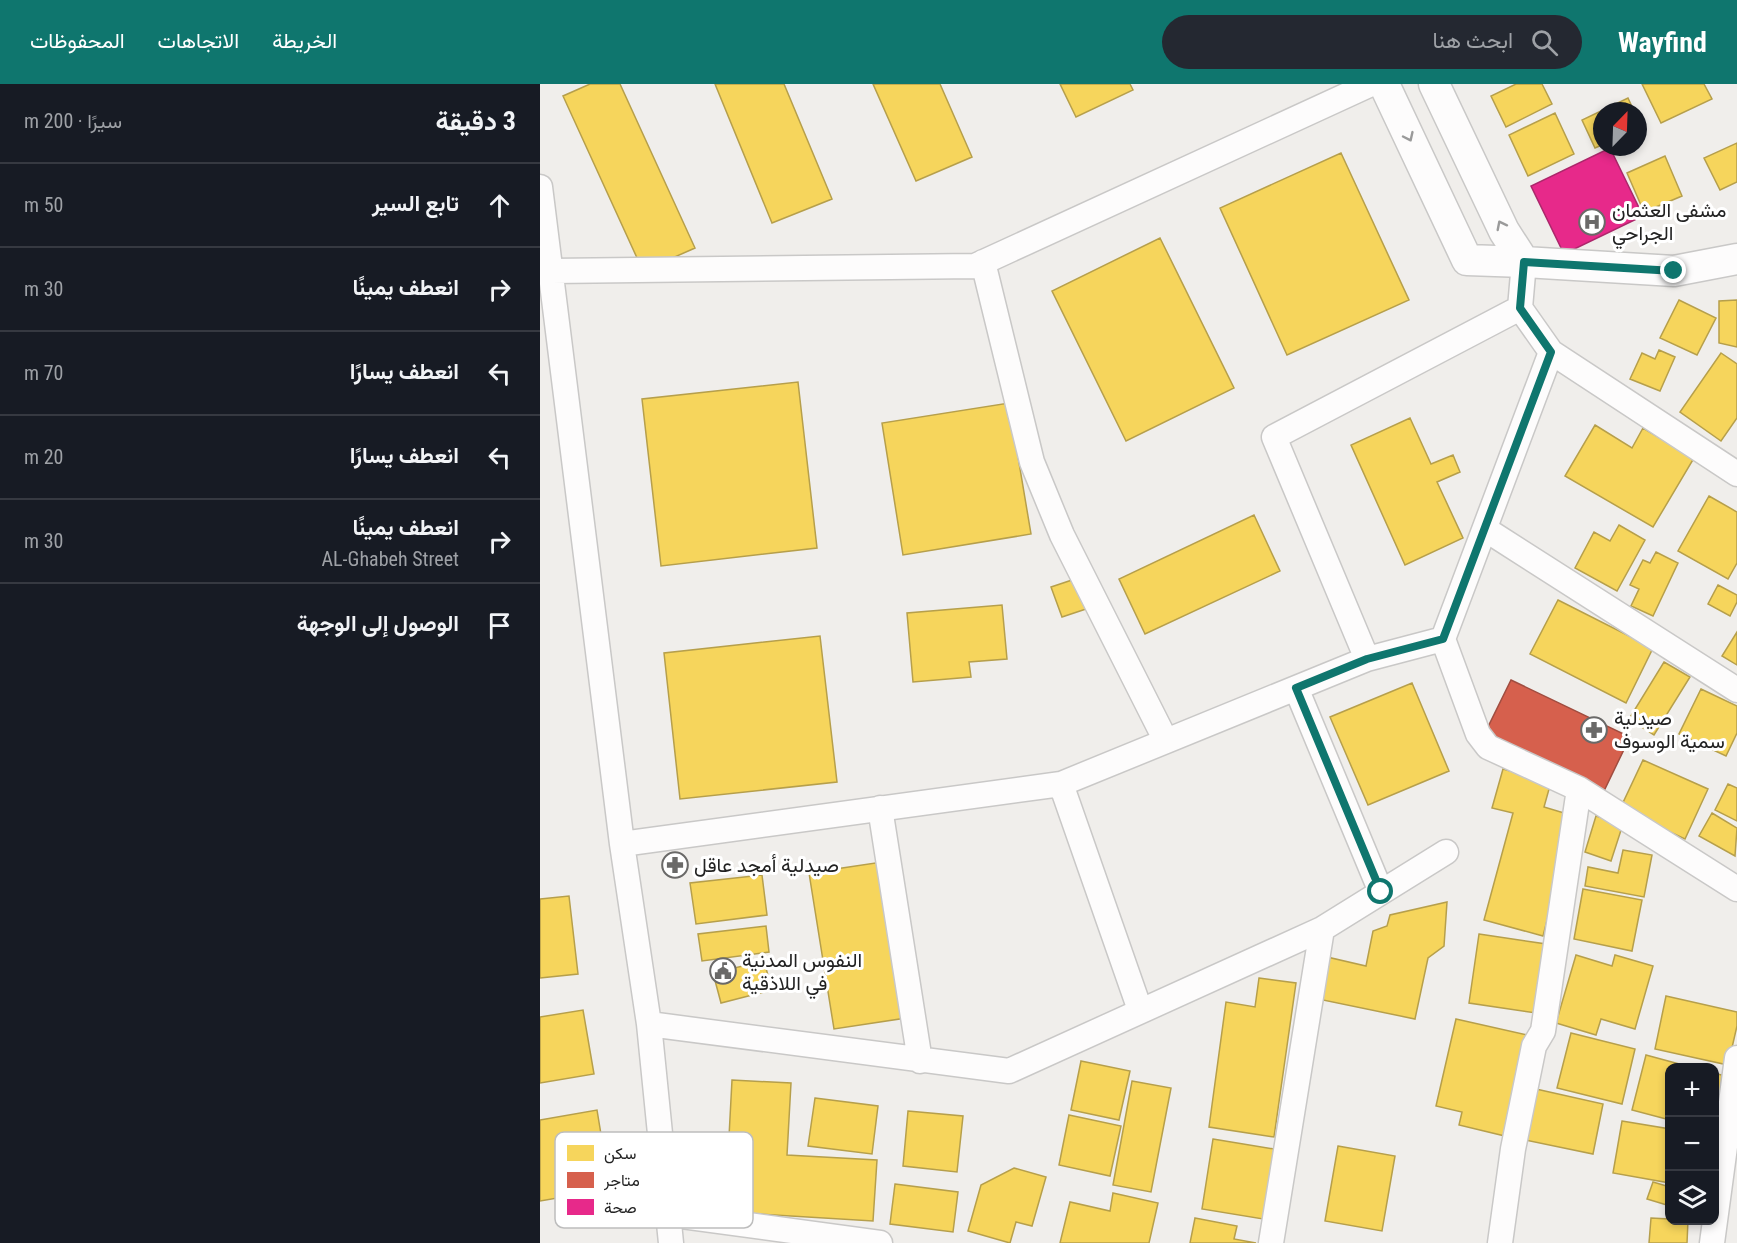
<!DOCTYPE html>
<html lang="ar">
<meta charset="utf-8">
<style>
:root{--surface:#171b24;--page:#242831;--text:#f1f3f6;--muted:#9ea1a6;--line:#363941;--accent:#0f766e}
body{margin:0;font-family:"Roboto Condensed",Vazirmatn,sans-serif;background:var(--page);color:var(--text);direction:rtl}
.controls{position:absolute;right:18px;bottom:18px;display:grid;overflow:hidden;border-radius:12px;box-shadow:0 3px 9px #0003}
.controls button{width:54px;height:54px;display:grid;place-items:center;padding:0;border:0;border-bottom:2px solid var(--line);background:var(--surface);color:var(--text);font:30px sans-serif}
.compass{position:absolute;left:1053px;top:18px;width:54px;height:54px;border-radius:50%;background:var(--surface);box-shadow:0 3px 9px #0003;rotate:23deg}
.stop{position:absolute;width:18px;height:18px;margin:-14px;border:4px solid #0f766e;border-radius:50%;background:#fff}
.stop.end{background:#0f766e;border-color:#fff;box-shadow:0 2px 6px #0008}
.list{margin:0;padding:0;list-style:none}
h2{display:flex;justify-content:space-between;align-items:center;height:78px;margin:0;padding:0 24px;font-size:26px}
h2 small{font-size:20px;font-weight:400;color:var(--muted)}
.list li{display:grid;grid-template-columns:39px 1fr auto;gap:18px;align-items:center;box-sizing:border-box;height:84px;padding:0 24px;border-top:2px solid var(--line)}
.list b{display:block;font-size:22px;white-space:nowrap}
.list p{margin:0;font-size:20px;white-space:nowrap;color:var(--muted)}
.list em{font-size:20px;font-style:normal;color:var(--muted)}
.icon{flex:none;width:33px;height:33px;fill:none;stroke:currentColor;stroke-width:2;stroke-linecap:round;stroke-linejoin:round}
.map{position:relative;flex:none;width:1197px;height:1159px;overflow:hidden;direction:ltr}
header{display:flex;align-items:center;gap:36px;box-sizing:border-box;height:84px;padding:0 30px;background:var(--accent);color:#fff}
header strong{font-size:28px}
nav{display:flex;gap:33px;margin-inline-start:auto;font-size:21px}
.search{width:420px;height:54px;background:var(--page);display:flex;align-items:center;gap:15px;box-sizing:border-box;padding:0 21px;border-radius:33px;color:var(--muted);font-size:22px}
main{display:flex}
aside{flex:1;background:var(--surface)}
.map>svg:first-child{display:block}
</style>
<header>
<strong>Wayfind</strong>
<div class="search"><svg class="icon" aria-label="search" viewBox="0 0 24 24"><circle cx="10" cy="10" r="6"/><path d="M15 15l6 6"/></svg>ابحث هنا</div>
<nav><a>الخريطة</a><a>الاتجاهات</a><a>المحفوظات</a></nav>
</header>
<main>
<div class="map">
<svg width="1197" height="1159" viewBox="0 0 1197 1159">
<rect width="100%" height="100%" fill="#f0eeeb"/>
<path fill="#f6d55c" stroke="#b69f4b" stroke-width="1.5" d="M50,0H80L155,164L103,187L23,12Z
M175,0H244L292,115L232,139Z
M333,0H400L432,73L376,97Z
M520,0H590L593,6L536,33Z
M976,0H1002L1012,20L966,43L951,12Z
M1102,0H1164L1172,15L1121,39Z
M1088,14L1094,27H1062V61L1055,64L1042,36Z
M1015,29L1034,70L988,92L969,51Z
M1197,59V98L1180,106L1164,74Z
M801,69L869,216L747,271L680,124Z
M1125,72L1142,112L1104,128L1087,89Z
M620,154L694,304L586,357L512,207Z
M1139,216L1176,234L1157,271L1120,254Z
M1197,216V263L1179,259V217Z
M1119,266L1135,273L1120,307L1090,295L1102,269L1115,275Z
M1181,269L1197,280V334L1181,357L1140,328Z
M258,298L277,464L121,482L102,315Z
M469,319L491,450L363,471L342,339Z
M870,334L891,380L913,371L920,388L897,398L923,454L865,481L811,361Z
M1055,341L1092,364L1103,344L1154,374L1113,443L1025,392Z
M1169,412L1197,428V479L1188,495L1138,467Z
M714,431L740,487L605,550L579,495Z
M1079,441L1105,456L1077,507L1035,484L1054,448L1070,457Z
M1116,468L1138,479L1113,532L1091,522L1099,505L1090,501L1103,476L1110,479Z
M538,494L549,524L522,533L511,503Z
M1178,501L1197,511V518L1190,532L1168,520Z
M1018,516L1113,564L1086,619L990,570Z
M462,521L467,575L429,578L431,593L373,598L367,529Z
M1197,548V581L1182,572Z
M280,552L297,698L140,715L124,569Z
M1124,578L1150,593L1114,651L1089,635Z
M872,599L909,687L828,721L790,633Z
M1161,605L1197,622V649L1186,672L1139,650Z
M1103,676L1168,705L1145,755L1080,725Z
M963,685L1011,698L1004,723L1034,732L1003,852L944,836L973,729L952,724Z
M1188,700L1197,704V737L1175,726Z
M1172,729L1197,744L1195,772L1159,752Z
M1056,732L1083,740L1071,777L1045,768Z
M1083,766L1112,771L1104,813L1045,802L1048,783L1078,789Z
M342,778L366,934L294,945L269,789Z
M222,791L227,831L156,840L150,799Z
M1043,805L1102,816L1092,867L1034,855Z
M29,812L38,890L0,894V815Z
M907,818L904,862L888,874L875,935L778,915L787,873L826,882L833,847L847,842L850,831Z
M226,842L229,868L162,877L158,850Z
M939,850L1006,860L996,929L929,919Z
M1036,871L1072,882L1075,871L1113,882L1095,945L1061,935L1056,951L1016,939Z
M224,877L232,906L181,919L173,889Z
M719,894L756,899L734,1053L669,1043L686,918L715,923Z
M1126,912L1197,928V942L1188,981L1115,965Z
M43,926L54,990L0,999V933Z
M916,935L992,952L969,1053L919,1041L922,1028L896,1022Z
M1031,949L1095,965L1082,1020L1017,1004Z
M1106,971L1154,984H1130V1036L1092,1026Z
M541,977L590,987L579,1036L531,1026Z
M1174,989L1189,993L1174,1047Z
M192,996L251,999L247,1071L337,1076L333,1137L185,1128Z
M592,997L631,1004L611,1108L573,1101Z
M996,1005L1063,1020L1053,1070L985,1056Z
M275,1014L338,1022L332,1070L268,1062Z
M57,1026L70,1105L0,1117V1036Z
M368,1027L423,1032L417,1088L363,1082Z
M529,1031L581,1042L570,1092L519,1081Z
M1082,1037L1130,1045V1099L1073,1089Z
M673,1055L734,1065L723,1135L662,1125Z
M798,1062L855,1072L842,1147L785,1137Z
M474,1084L506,1093L492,1142L476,1138L470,1159L428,1147L441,1101Z
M1113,1098L1130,1103V1122L1107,1115Z
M355,1100L418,1108L413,1148L350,1140Z
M573,1109L618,1119L609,1159H520L530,1118L570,1127Z
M655,1134L697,1142L694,1155L716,1159H650Z
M1111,1134L1148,1136L1147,1159H1109Z"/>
<path fill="#d6604d" stroke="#a04d40" stroke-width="1.5" d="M971,596L1090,653L1064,707L945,649Z"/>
<path fill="#e7298a" stroke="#ac276b" stroke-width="1.5" d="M1070,64L1103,132L1024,170L991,102Z"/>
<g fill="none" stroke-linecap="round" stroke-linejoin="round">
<g stroke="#c9c8c7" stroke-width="27">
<path id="minor" d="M0,103L82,760L109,940L131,1159
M443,178L492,378L522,451L626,657
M984,178L980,224L1011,268L903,555L938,650L948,663L1039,705L1197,805
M0,182L12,187L435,182L831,0
M1011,268L1197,390
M945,445L1197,606
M827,575L734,353L980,224
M756,604L841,808
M521,700L600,926
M340,724L380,977
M82,760L521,700L827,575L903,555
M109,940L469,987L782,845L906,768
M127,1130L340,1159
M731,1159L782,845
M960,1159L973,1065L994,962L1003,947L1039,705
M1172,1159L1197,974"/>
</g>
<g stroke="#c9c8c7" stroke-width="33">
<path id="tertiary" d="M844,0L927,176L984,178L964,147L894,0
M984,178L1134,187L1197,175"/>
</g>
<use href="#minor" stroke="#fdfcfc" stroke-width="24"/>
<use href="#tertiary" stroke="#fdfcfc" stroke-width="30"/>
</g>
<defs><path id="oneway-chevron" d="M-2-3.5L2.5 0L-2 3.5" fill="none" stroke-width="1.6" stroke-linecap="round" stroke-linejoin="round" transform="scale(1.5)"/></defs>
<g stroke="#9a9a9a">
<use href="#oneway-chevron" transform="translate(869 53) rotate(65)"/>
<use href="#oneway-chevron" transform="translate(961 141) rotate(-117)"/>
</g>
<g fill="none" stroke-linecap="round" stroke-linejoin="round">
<path stroke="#0f766e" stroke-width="8" d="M841,808L756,604L827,575L903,555L1011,268L980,224L984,178L1134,187"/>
</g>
<defs>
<g id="hospital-ring" transform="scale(1.35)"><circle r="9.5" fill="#fff" stroke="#6a6968" stroke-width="1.5"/><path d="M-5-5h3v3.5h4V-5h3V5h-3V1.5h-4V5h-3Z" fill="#6a6968"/></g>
<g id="pharmacy-ring" transform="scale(1.35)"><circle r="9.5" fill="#fff" stroke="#6a6968" stroke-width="1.5"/><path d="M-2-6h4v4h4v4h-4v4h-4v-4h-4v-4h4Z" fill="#6a6968"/></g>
<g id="civic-ring" transform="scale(1.35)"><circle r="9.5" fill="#fff" stroke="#6a6968" stroke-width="1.5"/><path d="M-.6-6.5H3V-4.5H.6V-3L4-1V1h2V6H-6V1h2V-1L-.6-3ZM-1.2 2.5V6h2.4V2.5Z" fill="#6a6968"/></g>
</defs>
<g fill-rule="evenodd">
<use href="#hospital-ring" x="1052" y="138"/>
<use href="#pharmacy-ring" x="1054" y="646"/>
<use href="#pharmacy-ring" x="135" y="781"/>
<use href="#civic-ring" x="183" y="887"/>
</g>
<g text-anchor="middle" stroke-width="6" stroke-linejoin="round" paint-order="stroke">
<g font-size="20" fill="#222" stroke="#fff" text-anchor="start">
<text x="1072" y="133">مشفى العثمان<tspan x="1072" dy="23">الجراحي</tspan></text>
<text x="1074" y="641">صيدلية<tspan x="1074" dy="23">سمية الوسوف</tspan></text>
<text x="154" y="788">صيدلية أمجد عاقل</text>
<text x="202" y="883">النفوس المدنية<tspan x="202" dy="23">في اللاذقية</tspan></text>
</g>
</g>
<rect x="15" y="1048" width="198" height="96" rx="9" fill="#fff" stroke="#bdbdbd" stroke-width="1.5"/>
<rect x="27" y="1061" width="27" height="16" fill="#f6d55c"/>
<rect x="27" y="1088" width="27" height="16" fill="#d6604d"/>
<rect x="27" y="1115" width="27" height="16" fill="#e7298a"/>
<g font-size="16" fill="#222">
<text x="64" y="1075">سكن</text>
<text x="64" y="1102">متاجر</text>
<text x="64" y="1129">صحة</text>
</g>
</svg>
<div class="controls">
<button>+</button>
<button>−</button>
<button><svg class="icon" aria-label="layers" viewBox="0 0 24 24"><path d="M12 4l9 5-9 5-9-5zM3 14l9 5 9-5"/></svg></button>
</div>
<svg class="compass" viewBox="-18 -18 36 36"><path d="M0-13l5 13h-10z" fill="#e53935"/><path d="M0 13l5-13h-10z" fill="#9ea1a6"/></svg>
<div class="stop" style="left:841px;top:808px"></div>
<div class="stop end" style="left:1134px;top:187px"></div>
</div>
<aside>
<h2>3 دقيقة<small>سيرًا · 200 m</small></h2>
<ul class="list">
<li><svg class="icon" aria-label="ahead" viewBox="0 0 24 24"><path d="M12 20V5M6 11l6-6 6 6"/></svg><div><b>تابع السير</b></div><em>50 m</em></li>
<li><svg class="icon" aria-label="right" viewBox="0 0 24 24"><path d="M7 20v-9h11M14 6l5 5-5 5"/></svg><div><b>انعطف يمينًا</b></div><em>30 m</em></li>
<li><svg class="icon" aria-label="left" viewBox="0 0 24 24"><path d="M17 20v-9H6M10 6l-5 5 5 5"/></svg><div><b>انعطف يسارًا</b></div><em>70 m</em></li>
<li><svg class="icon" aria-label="left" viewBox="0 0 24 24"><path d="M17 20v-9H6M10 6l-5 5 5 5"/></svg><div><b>انعطف يسارًا</b></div><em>20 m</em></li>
<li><svg class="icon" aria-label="right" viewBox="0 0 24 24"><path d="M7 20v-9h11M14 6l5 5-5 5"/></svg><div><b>انعطف يمينًا</b><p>AL-Ghabeh Street</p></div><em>30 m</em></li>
<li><svg class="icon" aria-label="arrive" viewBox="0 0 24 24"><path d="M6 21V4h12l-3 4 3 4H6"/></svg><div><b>الوصول إلى الوجهة</b></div></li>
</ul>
</aside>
</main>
